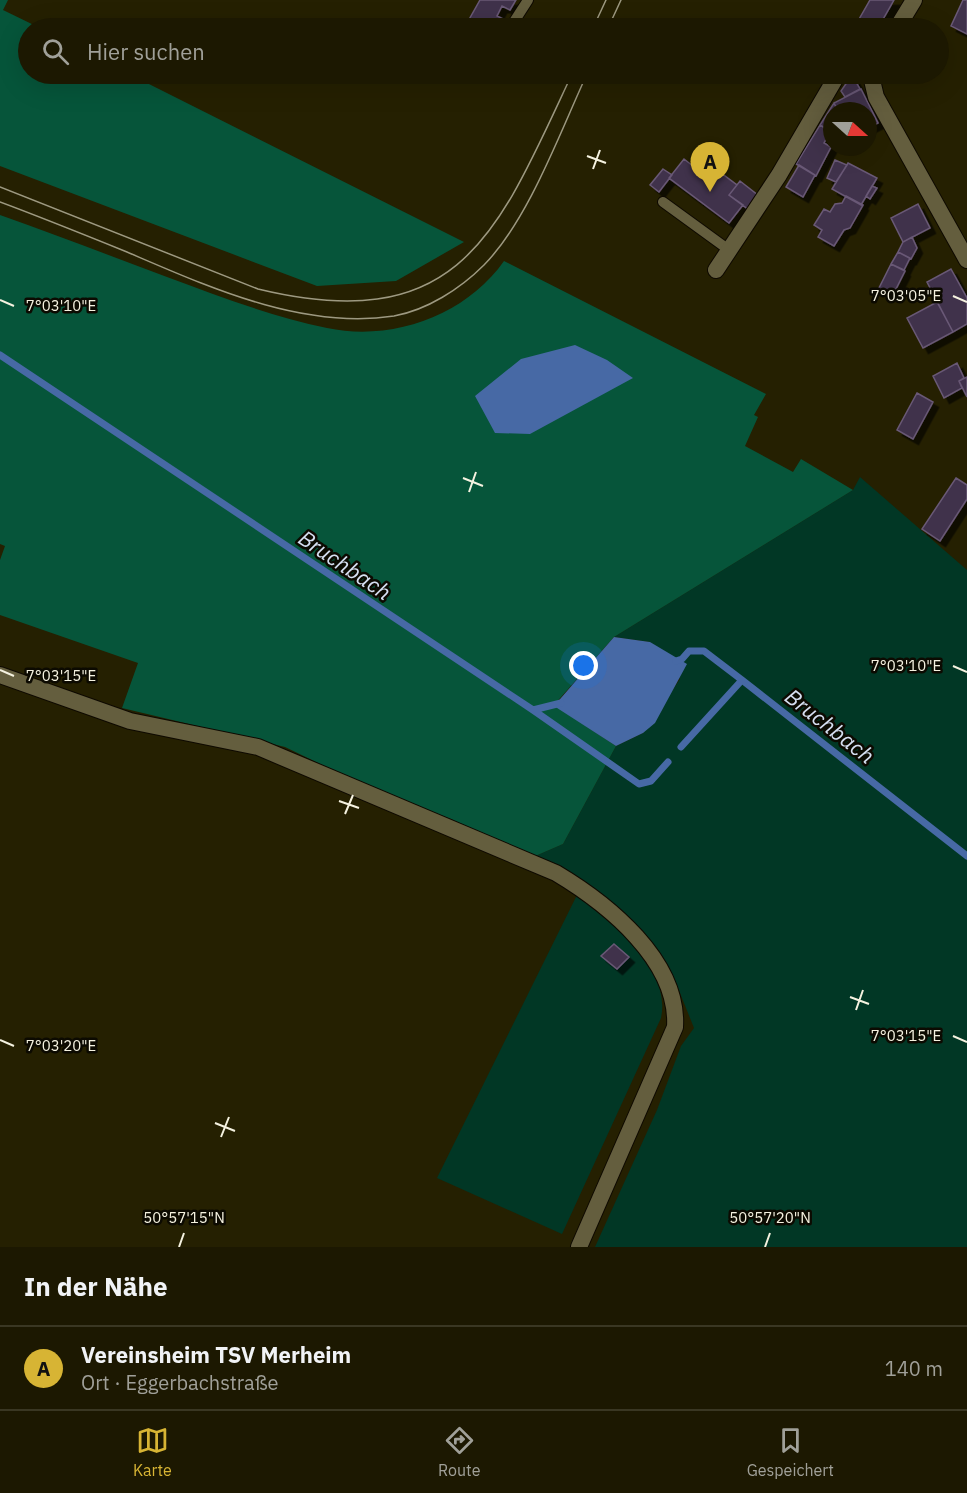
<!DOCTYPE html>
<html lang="de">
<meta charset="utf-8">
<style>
:root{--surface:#1c1801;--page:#292510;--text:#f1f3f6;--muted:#a0a099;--line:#3a3723;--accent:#d7b434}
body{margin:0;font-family:"IBM Plex Sans",sans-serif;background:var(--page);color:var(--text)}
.compass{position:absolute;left:823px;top:102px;width:54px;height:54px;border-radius:50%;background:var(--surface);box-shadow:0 6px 24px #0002;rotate:111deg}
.you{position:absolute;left:584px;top:666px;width:21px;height:21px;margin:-15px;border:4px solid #fff;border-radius:50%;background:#1a73e8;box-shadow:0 0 0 9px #1a73e833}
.badge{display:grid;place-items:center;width:39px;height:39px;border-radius:50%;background:var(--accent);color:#111;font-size:20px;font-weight:700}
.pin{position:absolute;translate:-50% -50px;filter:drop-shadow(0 2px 3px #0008)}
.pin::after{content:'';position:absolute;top:32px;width:21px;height:18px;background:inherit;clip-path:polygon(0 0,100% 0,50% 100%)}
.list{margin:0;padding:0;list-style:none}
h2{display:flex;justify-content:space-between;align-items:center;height:78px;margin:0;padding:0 24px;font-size:26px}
h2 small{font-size:20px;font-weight:400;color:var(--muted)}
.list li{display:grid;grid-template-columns:39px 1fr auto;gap:18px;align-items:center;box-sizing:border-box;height:84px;padding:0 24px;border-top:2px solid var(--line)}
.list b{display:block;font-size:22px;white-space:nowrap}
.list p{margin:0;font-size:20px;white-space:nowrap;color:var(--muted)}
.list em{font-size:20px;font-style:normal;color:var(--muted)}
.icon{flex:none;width:33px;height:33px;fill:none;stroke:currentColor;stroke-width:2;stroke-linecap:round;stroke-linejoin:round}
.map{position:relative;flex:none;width:967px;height:1247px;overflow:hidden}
.search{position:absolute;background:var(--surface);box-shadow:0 6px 24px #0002;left:18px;right:18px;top:18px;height:66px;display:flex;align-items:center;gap:15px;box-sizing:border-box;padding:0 21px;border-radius:33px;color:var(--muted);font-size:22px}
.sheet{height:162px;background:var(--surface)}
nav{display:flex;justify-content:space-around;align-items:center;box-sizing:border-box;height:84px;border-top:2px solid var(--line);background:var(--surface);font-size:16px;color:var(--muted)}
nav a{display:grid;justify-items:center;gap:3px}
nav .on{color:var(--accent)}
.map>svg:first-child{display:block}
</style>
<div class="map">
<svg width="967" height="1247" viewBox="0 0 967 1247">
<defs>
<filter id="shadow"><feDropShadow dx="5.5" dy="5.5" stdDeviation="0" flood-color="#0009"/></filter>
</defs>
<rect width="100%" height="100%" fill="#252001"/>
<path fill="#013725" d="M860,477L967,570V1247H595L657,1110L681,1046L694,1028L674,978L660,959L533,857L563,844L616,746L643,733L680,679L650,642L614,637L853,490Z
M577,895C611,924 672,967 661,1018L562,1234L437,1178Z"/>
<path fill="#06553a" d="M0,0H8L3,10L40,28H28V74H129L464,242L396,281L317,286L0,166Z
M0,215C56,235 111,256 167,277C218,296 273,317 327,328C393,342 466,315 504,261L766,394L754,415L758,417L745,446L793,472L801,459L853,490L614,637L554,705L616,746L563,844L533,857L451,819L370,788L285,747L122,708L138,663L0,615V560L5,546L0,544Z"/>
<path fill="#4769a5" d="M575,345L607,360L633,378L530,434L495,433L475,396L521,359Z
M614,637L650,642L687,664L655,723L643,733L616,746L554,706Z"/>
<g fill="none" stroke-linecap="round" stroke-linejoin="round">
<path stroke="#4769a5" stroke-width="7" d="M0,355L533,710L639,784L651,781L668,762
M676,661L682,659L689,651H704L742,680
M533,710L561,703
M681,747L742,680L967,856"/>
</g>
<path fill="#41324c" stroke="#695976" stroke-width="1.5" filter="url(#shadow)" d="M480,0H516L510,10L502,6L497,16L505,20L501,28H472L466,25Z
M870,0H894L878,28H854Z
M963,0H967V34L951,26Z
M852,75L860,89L845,97L841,91Z
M861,89L878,123L868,128V111H838L834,103Z
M834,103L838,111H832L831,132L820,125Z
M820,125L830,132L824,143L831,147L816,176L796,164Z
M684,159L702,173L709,164L737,185L729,195L743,205L729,223L669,178Z
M835,160L847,165L836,182L827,178Z
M848,163L877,178L861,205L832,189Z
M799,165L815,175L803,197L786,187Z
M663,169L672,175L659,192L650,185Z
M740,181L759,196L749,210L729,195Z
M872,186L877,188L870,199L866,196Z
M846,196L863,205L850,228L844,230L834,246L818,237L822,230L814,225L824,209L830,212L835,204L842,203Z
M918,204L930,228L903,242L891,218Z
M912,237L917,248L911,259L898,252L903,242Z
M898,252L910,258L904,270L891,264Z
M891,264L905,271L893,295L879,288Z
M951,269L967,298V324L953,332L927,282Z
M937,302L953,332L923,348L907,318Z
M957,363L964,378L959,381L962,388L944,398L933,376Z
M967,377V397L959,381Z
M917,393L933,402L913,439L897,430Z
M956,478L967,485V499L940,541L922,529Z
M614,944L629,957L617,969L601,956Z"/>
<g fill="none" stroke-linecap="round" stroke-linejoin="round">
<g stroke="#0e0900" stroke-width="12">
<path id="service" d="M510,28L528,0
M663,202L729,250"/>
</g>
<g stroke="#0e0900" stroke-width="18">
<path id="minor" d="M897,28L914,0
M874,74L872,80L876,97L967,260
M716,270L779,175L838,74
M0,675L130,721L258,747L556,873C608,904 679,961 675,1027L579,1247"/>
</g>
<use href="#service" stroke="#645e3e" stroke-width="10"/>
<use href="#minor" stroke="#645e3e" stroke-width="16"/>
<path stroke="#9d9981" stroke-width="1.5" d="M593,28L606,0
M608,28L621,0
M0,187L258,289C461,338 498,232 572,74
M0,202C43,218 85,235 127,252C209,287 302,330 394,316C427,310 460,289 484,265C529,219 560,132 587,74"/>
</g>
<path fill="none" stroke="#f5f2e0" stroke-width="2" d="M587,156L606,163M593,169L600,150M953,296L967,302M0,300L14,306M463,478L483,486M469,492L476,472M953,666L967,672M0,670L14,676M339,801L359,808M345,814L353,795M850,997L869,1004M856,1010L863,990M953,1036L967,1042M0,1040L14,1046M215,1123L235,1131M221,1137L229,1117M179,1247L184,1233M765,1247L770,1233"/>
<g text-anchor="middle" stroke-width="5" stroke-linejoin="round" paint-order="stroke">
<g font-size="22" font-style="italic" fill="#d6e0f2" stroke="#0c0a01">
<text transform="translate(345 565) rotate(34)" y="8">Bruchbach</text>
<text transform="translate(830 726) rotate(38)" y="8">Bruchbach</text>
</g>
</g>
<g font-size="15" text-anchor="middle" fill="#f5f2e0" stroke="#0c0a01" stroke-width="5" stroke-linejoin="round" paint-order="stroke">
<text x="906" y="301">7°03'05"E</text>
<text x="61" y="311">7°03'10"E</text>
<text x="906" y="671">7°03'10"E</text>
<text x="61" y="681">7°03'15"E</text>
<text x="906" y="1041">7°03'15"E</text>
<text x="61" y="1051">7°03'20"E</text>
<text x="184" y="1223">50°57'15"N</text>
<text x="770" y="1223">50°57'20"N</text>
</g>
</svg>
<svg class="compass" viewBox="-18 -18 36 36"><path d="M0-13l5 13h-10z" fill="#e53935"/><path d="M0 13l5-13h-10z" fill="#a0a099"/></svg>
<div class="you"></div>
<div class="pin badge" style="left:710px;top:192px">A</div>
<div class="search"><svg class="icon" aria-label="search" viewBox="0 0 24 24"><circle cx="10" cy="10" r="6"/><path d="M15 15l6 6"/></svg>Hier suchen</div>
</div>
<section class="sheet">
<h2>In der Nähe<small></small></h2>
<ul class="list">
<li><span class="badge">A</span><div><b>Vereinsheim TSV Merheim</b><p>Ort · Eggerbachstraße</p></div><em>140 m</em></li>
</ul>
</section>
<nav>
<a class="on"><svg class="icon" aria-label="map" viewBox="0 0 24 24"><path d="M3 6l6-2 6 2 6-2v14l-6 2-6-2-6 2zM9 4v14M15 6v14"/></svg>Karte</a>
<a><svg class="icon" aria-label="directions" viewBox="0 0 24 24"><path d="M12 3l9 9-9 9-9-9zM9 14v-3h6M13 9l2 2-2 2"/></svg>Route</a>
<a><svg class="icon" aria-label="saved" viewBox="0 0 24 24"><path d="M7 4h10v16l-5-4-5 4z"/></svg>Gespeichert</a>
</nav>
